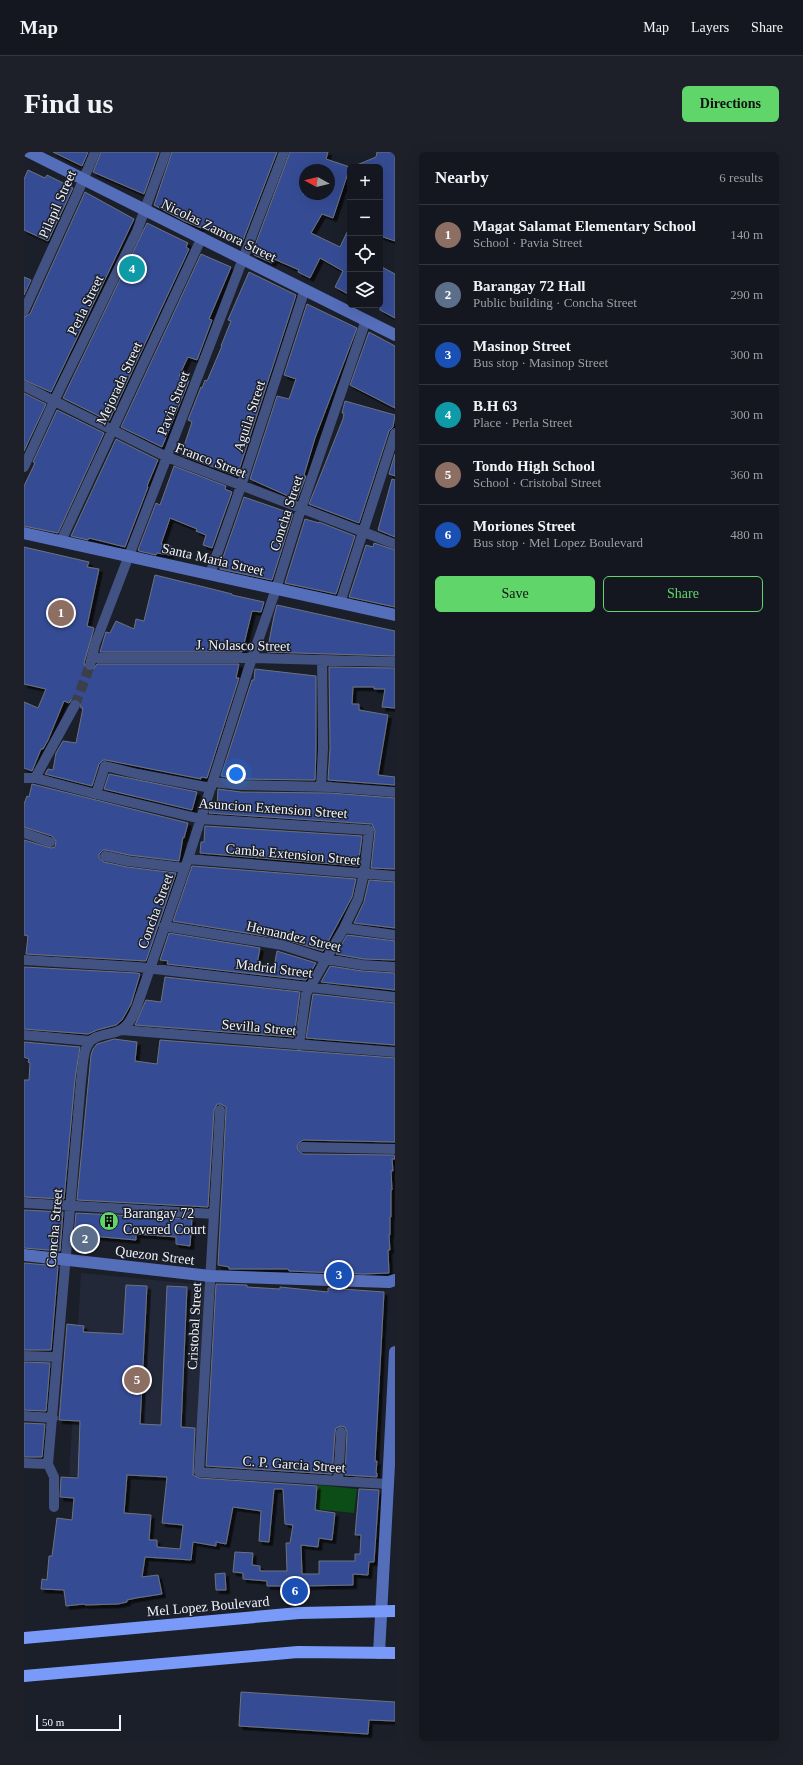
<!DOCTYPE html>
<meta charset="utf-8">
<style>
:root{--surface:#14171f;--page:#1d2028;--text:#f1f3f6;--muted:#9d9fa4;--line:#33363d;--accent:#60d56a}
body{margin:0;font-family:"Times New Roman",serif;background:var(--page);color:var(--text)}
.controls{position:absolute;right:12px;top:12px;display:grid;overflow:hidden;border-radius:6px;box-shadow:0 4px 16px #0002}
.controls button{width:36px;height:36px;display:grid;place-items:center;padding:0;border:0;border-bottom:1px solid var(--line);background:var(--surface);color:var(--text);font:20px sans-serif}
.compass{position:absolute;left:275px;top:12px;width:36px;height:36px;border-radius:50%;background:var(--surface);box-shadow:0 4px 16px #0002;rotate:278deg}
.scale{position:absolute;left:12px;bottom:10px;width:85px;box-sizing:border-box;padding-left:4px;border:2px solid #f1f4fb;border-top:0;font-size:11px;line-height:14px;white-space:nowrap;color:#f1f4fb;-webkit-text-stroke:3px #1b1f29;paint-order:stroke}
.you{position:absolute;left:212px;top:622px;width:14px;height:14px;margin:-10px;border:3px solid #fff;border-radius:50%;background:#1a73e8;box-shadow:0 0 0 6px #1a73e833}
.badge{display:grid;place-items:center;width:26px;height:26px;border-radius:50%;background:var(--accent);color:#fff;font-size:13px;font-weight:700}
.pin{position:absolute;translate:-50% -50%;border:2px solid #fff;box-shadow:0 1px 4px #0006}
.list{margin:0;padding:0;list-style:none}
h2{display:flex;justify-content:space-between;align-items:center;height:52px;margin:0;padding:0 16px;font-size:17px}
h2 small{font-size:13px;font-weight:400;color:var(--muted)}
.list li{display:grid;grid-template-columns:26px 1fr auto;gap:12px;align-items:center;box-sizing:border-box;height:60px;padding:0 16px;border-top:1px solid var(--line)}
.list b{display:block;font-size:15px;white-space:nowrap}
.list p{margin:0;font-size:13px;white-space:nowrap;color:var(--muted)}
.list em{font-size:13px;font-style:normal;color:var(--muted)}
.actions{display:flex;gap:8px;padding:12px 16px}
.actions a{flex:1;padding:9px 0;border:1px solid var(--accent);border-radius:6px;text-align:center;font-size:14px;color:var(--accent)}
.actions .main{background:var(--accent);color:#111}
.icon{flex:none;width:22px;height:22px;fill:none;stroke:currentColor;stroke-width:2;stroke-linecap:round;stroke-linejoin:round}
.map{position:relative;flex:none;width:371px;height:1589px;overflow:hidden;border-radius:6px}
header{display:flex;align-items:center;gap:24px;box-sizing:border-box;height:56px;padding:0 20px;background:var(--surface);border-bottom:1px solid var(--line)}
header strong{font-size:19px}
nav{display:flex;gap:22px;margin-inline-start:auto;font-size:14px}
.intro{display:flex;align-items:center;justify-content:space-between;box-sizing:border-box;height:96px;padding:0 24px}
h1{margin:0;font-size:28px}
.button{padding:10px 18px;border-radius:6px;background:var(--accent);color:#111;font-size:14px;font-weight:700}
main{display:flex;gap:24px;padding:0 24px}
aside{flex:1;background:var(--surface);border-radius:6px;box-shadow:0 4px 16px #0002}
.map>svg:first-child{display:block}
</style>
<header>
<strong>Map</strong>
<nav><a>Map</a><a>Layers</a><a>Share</a></nav>
</header>
<div class="intro"><h1>Find us</h1><a class="button">Directions</a></div>
<main>
<div class="map">
<svg width="371" height="1589" viewBox="0 0 371 1589">
<defs>
<filter id="shadow"><feDropShadow dx="3.5" dy="3.5" stdDeviation="0" flood-color="#0009"/></filter>
</defs>
<rect width="100%" height="100%" fill="#1b1f29"/>
<path fill="#222837" d="M57,1121L182,1133L170,1329L45,1324Z"/>
<path fill="#0c4c17" d="M294,1333L333,1337L330,1361L291,1357Z"/>
<path fill="#364c93" stroke="#6d727e" fill-rule="evenodd" filter="url(#shadow)" d="M29,0H64L58,14Z
M77,0H135L120,42L69,20Z
M148,0H253L218,91L178,75L177,76L160,69L130,53Z
M266,0H304L302,7L326,15L309,66L298,62L287,81L316,95L326,74V143L311,135L319,119L296,106L286,126L274,120L275,118L250,107L248,111L230,103L233,97L230,96ZM281,18H305V42H279L281,37Z
M353,0H371V89L356,84V15H328L352,5Z
M4,18L21,26L23,23L49,36L24,89L0,78V27Z
M61,40L110,67L27,240L0,228V165L6,162Z
M123,71L164,91L162,95L165,97L85,269L39,246Z
M177,102L207,115L185,167L188,168L173,208L164,205L155,224L165,229L138,295L97,275Z
M356,114L371,122V166L356,158Z
M225,120L272,143L213,324L157,303L168,270L164,268L177,235L178,236L181,228L183,229L198,194H197L207,169L204,168Z
M0,125L7,128L0,143Z
M283,152L333,176L291,286L280,323L282,324L273,348L226,327L253,244L265,247L272,227L260,223Z
M345,180L371,194V256L326,233Z
M0,241L22,252L0,299Z
M321,249L371,263L369,275L365,279L335,371L285,352L319,267L320,261H318Z
M33,258L80,281L34,381L0,374V334L11,311L9,310Z
M92,287L134,308L123,334L124,335L101,395L65,386L64,388L47,384Z
M371,302V324L365,322Z
M150,314L202,334L201,337L208,340L188,396L179,393L182,383L172,379L173,377L146,366L137,392L147,394L146,403L133,401L132,403L115,399L114,398L132,351L136,353Z
M368,327L371,328V385L354,378Z
M220,345L269,362L248,428L196,417V414Z
M281,367L295,371V370L331,384L312,442L261,431Z
M350,391L371,398V455L325,445L342,393L349,395Z
M0,395L65,410L63,415L75,417L63,474L70,476L60,511L62,518L68,519L73,512H215L212,526H215L183,626L177,625V627L82,608H79L75,612L68,634L21,622L24,617L29,618L32,601L39,589L52,591L59,556H57L56,549L51,547L47,548L45,551L40,549L24,588L19,597H17L8,619L0,616V550L14,556L22,537L0,532Z
M131,423L176,434L208,442V443L240,450L237,460L228,459L218,500H76L82,480L86,481L92,469L110,477L112,467L120,469Z
M253,453L371,479V504L243,500L250,464Z
M305,515L371,516V556L358,555L361,537H350V535H329L328,552H335V558L364,563L354,623L371,625V633L304,628L306,596Z
M231,517L292,524V596L291,628L217,627L197,624L228,528H230Z
M85,622L173,640L168,658L80,637Z
M8,632L164,671L160,686L159,685L155,709L105,703L82,698H79L75,702V706L80,710L103,715L152,721L122,809L2,802L4,784L0,783V688L27,696L31,695L32,689L28,684L0,675V652L3,644L5,645Z
M194,637L217,640L306,641L371,646V717L347,716L351,679L348,672L185,661L188,654L193,655Z
M181,674L338,684L334,714L176,701L177,690H180Z
M168,714L332,727L328,745L299,799L259,787L149,769Z
M345,728L371,730V776L330,771L340,750Z
M145,781L236,796L233,812L250,815L253,799L292,811L282,828L143,812L144,809L136,808Z
M323,783L371,789V808L340,807L312,802Z
M306,814L338,819L371,821V838L297,830Z
M0,815L113,821L116,822L107,852L98,868L92,873L73,878L64,882L0,877Z
M141,825L276,840L270,885L111,873L122,848L137,850Z
M289,842L371,851V893L282,886Z
M90,887L113,890L111,909L133,912L136,888L371,906V990L279,988L276,990L273,994L274,998L279,1002L370,1003L371,1007H368L369,1019H367L368,1038H367V1065H366V1083H365L366,1098H364L365,1121L340,1122L265,1119L264,1117H205V1115L194,1113L202,958V955L197,952H193L190,958L184,1055L53,1048L67,903L69,897L73,892Z
M0,890L56,895L51,927L40,1047L0,1045V928H5L6,911L4,910L5,907L0,905Z
M0,1058L39,1060L36,1099L0,1096Z
M52,1061L168,1067L166,1094L152,1092V1085L112,1082V1088L67,1084L68,1095L49,1094Z
M0,1111L34,1114L27,1198H0Z
M192,1132L223,1133V1135L256,1137V1135L304,1140V1136L360,1140L351,1309H353L352,1321H353V1325L321,1323L323,1280L321,1275L317,1274L312,1276L311,1280L308,1322L182,1314Z
M102,1133L123,1134L116,1272L137,1273L143,1134L163,1135L157,1275L171,1276L169,1323L175,1326L293,1334L291,1358L311,1361L308,1388L295,1386L294,1395L277,1393L278,1422H295V1409H331V1402H336L337,1383H331L335,1337L355,1338L350,1410H345L344,1423L329,1422V1433L279,1434H243V1429L219,1427V1421L209,1420L211,1400L229,1401L228,1413L236,1414V1419H263L262,1391H266L269,1373L261,1372L259,1337H250L245,1390L235,1389L237,1359L209,1355L202,1392L192,1390V1394L169,1390L167,1408L121,1405L118,1425L134,1423L138,1442L112,1446L103,1448V1450L94,1452L61,1453L60,1452L42,1454L40,1438L17,1437L18,1427L23,1428L25,1404H28L33,1366L48,1368L50,1346L36,1345L37,1325L54,1326L56,1269L35,1268L43,1172L60,1174L59,1180L99,1182ZM103,1323L143,1325L138,1371L159,1373L156,1397L133,1395V1388H125L127,1363L100,1361Z
M0,1210L26,1211L22,1259L0,1258Z
M0,1271L21,1272L18,1305H0Z
M201,1421L202,1438H192L191,1422Z
M217,1540L371,1550V1569L345,1568L344,1582L215,1574Z"/>
<g fill="none" stroke-linecap="round" stroke-linejoin="round">
<path stroke="#3b3f48" stroke-width="10" stroke-dasharray="10 5" stroke-linecap="butt" d="M51,553L66,513"/>
<path stroke="#425282" stroke-width="10" d="M0,159L54,40L71,0
M0,234L143,305L371,392
M0,315L30,249L113,79L142,0
M37,389L178,85
M186,422L217,334L281,137
M316,451L371,281
M69,502L73,506H228L371,510
M66,513L71,492L260,0
M0,626H11L72,642L177,667L345,678L340,721L334,747L320,776L282,842L275,893
M11,626L51,553
M189,630L217,633L306,635L371,640
M297,635L299,596L298,508
M72,642L81,614L114,622L187,636
M0,681L26,690
M81,704L104,709L161,716
M164,707L371,724
M140,774L258,793L302,807L339,813L371,815
M320,776L371,783
M0,808L114,815L371,845
M98,878L371,900
M0,883L66,889
M196,958L175,1320L364,1332
M279,995L371,997
M0,1051L190,1062
M0,1204L33,1205
M0,1264L29,1266
M0,1311L24,1312
M314,1329L317,1280
M30,1355V1325L24,1312L57,928C59,917 58,904 63,894C69,880 89,884 98,877C106,872 110,862 113,854L164,707L228,506L252,437L277,357L342,168"/>
<path stroke="#556eba" stroke-width="12" d="M5,0L371,183
M0,381L371,463
M0,1103L186,1124L365,1130L371,1128
M355,1501L371,1200"/>
<path stroke="#799af8" stroke-width="12" d="M0,1486L275,1461L371,1459
M0,1524L274,1500L371,1501"/>
</g>
<defs>
<g id="building-disc" transform="scale(1)"><circle r="9.5" fill="#60d56a" stroke="#1b1f29"/><path d="M-4-6H4V6H1V3H-1V6H-4ZM-2.5-4.3h1.7v1.8h-1.7ZM.8-4.3h1.7v1.8H.8ZM-2.5-1h1.7V.8h-1.7ZM.8-1h1.7V.8H.8Z" fill="#111"/></g>
</defs>
<g fill-rule="evenodd">
<use href="#building-disc" x="85" y="1069"/>
</g>
<g text-anchor="middle" stroke-width="3" stroke-linejoin="round" paint-order="stroke">
<g font-size="14" fill="#f1f4fb" stroke="#1b1f29">
<text transform="translate(33 52) rotate(-66)" y="5">Pilapil Street</text>
<text transform="translate(195 78) rotate(26)" y="5">Nicolas Zamora Street</text>
<text transform="translate(61 153) rotate(-64)" y="5">Perla Street</text>
<text transform="translate(95 231) rotate(-65)" y="5">Mejorada Street</text>
<text transform="translate(149 251) rotate(-69)" y="5">Pavia Street</text>
<text transform="translate(225 264) rotate(-72)" y="5">Aguila Street</text>
<text transform="translate(187 308) rotate(21)" y="5">Franco Street</text>
<text transform="translate(262 361) rotate(-72)" y="5">Concha Street</text>
<text transform="translate(189 407) rotate(13)" y="5">Santa Maria Street</text>
<text transform="translate(219 493) rotate(1)" y="5">J. Nolasco Street</text>
<text transform="translate(249 656) rotate(4)" y="5">Asuncion Extension Street</text>
<text transform="translate(269 702) rotate(5)" y="5">Camba Extension Street</text>
<text transform="translate(131 759) rotate(-70)" y="5">Concha Street</text>
<text transform="translate(270 784) rotate(13)" y="5">Hernandez Street</text>
<text transform="translate(250 816) rotate(7)" y="5">Madrid Street</text>
<text transform="translate(235 875) rotate(5)" y="5">Sevilla Street</text>
<text transform="translate(30 1076) rotate(-85)" y="5">Concha Street</text>
<text transform="translate(131 1103) rotate(7)" y="5">Quezon Street</text>
<text transform="translate(170 1174) rotate(-87)" y="5">Cristobal Street</text>
<text transform="translate(270 1312) rotate(4)" y="5">C. P. Garcia Street</text>
<text transform="translate(184 1454) rotate(-5)" y="5">Mel Lopez Boulevard</text>
</g>
<g font-size="14" fill="#f1f4fb" stroke="#1b1f29" text-anchor="start">
<text x="99" y="1066">Barangay 72<tspan x="99" dy="16">Covered Court</tspan></text>
</g>
</g>
</svg>
<div class="controls">
<button>+</button>
<button>−</button>
<button><svg class="icon" aria-label="locate" viewBox="0 0 24 24"><circle cx="12" cy="12" r="6"/><path d="M12 2v4M12 18v4M2 12h4M18 12h4"/></svg></button>
<button><svg class="icon" aria-label="layers" viewBox="0 0 24 24"><path d="M12 4l9 5-9 5-9-5zM3 14l9 5 9-5"/></svg></button>
</div>
<svg class="compass" viewBox="-18 -18 36 36"><path d="M0-13l5 13h-10z" fill="#e53935"/><path d="M0 13l5-13h-10z" fill="#9d9fa4"/></svg>
<div class="scale">50 m</div>
<div class="you"></div>
<div class="pin badge" style="left:37px;top:461px;background:#8d6e63">1</div>
<div class="pin badge" style="left:61px;top:1087px;background:#5c6f8a">2</div>
<div class="pin badge" style="left:315px;top:1123px;background:#1a4fb4">3</div>
<div class="pin badge" style="left:108px;top:117px;background:#0f9aa8">4</div>
<div class="pin badge" style="left:113px;top:1228px;background:#8d6e63">5</div>
<div class="pin badge" style="left:271px;top:1439px;background:#1a4fb4">6</div>
</div>
<aside>
<h2>Nearby<small>6 results</small></h2>
<ul class="list">
<li><span class="badge" style="background:#8d6e63">1</span><div><b>Magat Salamat Elementary School</b><p>School · Pavia Street</p></div><em>140 m</em></li>
<li><span class="badge" style="background:#5c6f8a">2</span><div><b>Barangay 72 Hall</b><p>Public building · Concha Street</p></div><em>290 m</em></li>
<li><span class="badge" style="background:#1a4fb4">3</span><div><b>Masinop Street</b><p>Bus stop · Masinop Street</p></div><em>300 m</em></li>
<li><span class="badge" style="background:#0f9aa8">4</span><div><b>B.H 63</b><p>Place · Perla Street</p></div><em>300 m</em></li>
<li><span class="badge" style="background:#8d6e63">5</span><div><b>Tondo High School</b><p>School · Cristobal Street</p></div><em>360 m</em></li>
<li><span class="badge" style="background:#1a4fb4">6</span><div><b>Moriones Street</b><p>Bus stop · Mel Lopez Boulevard</p></div><em>480 m</em></li>
</ul>
<div class="actions"><a class="main">Save</a><a>Share</a></div>
</aside>
</main>
